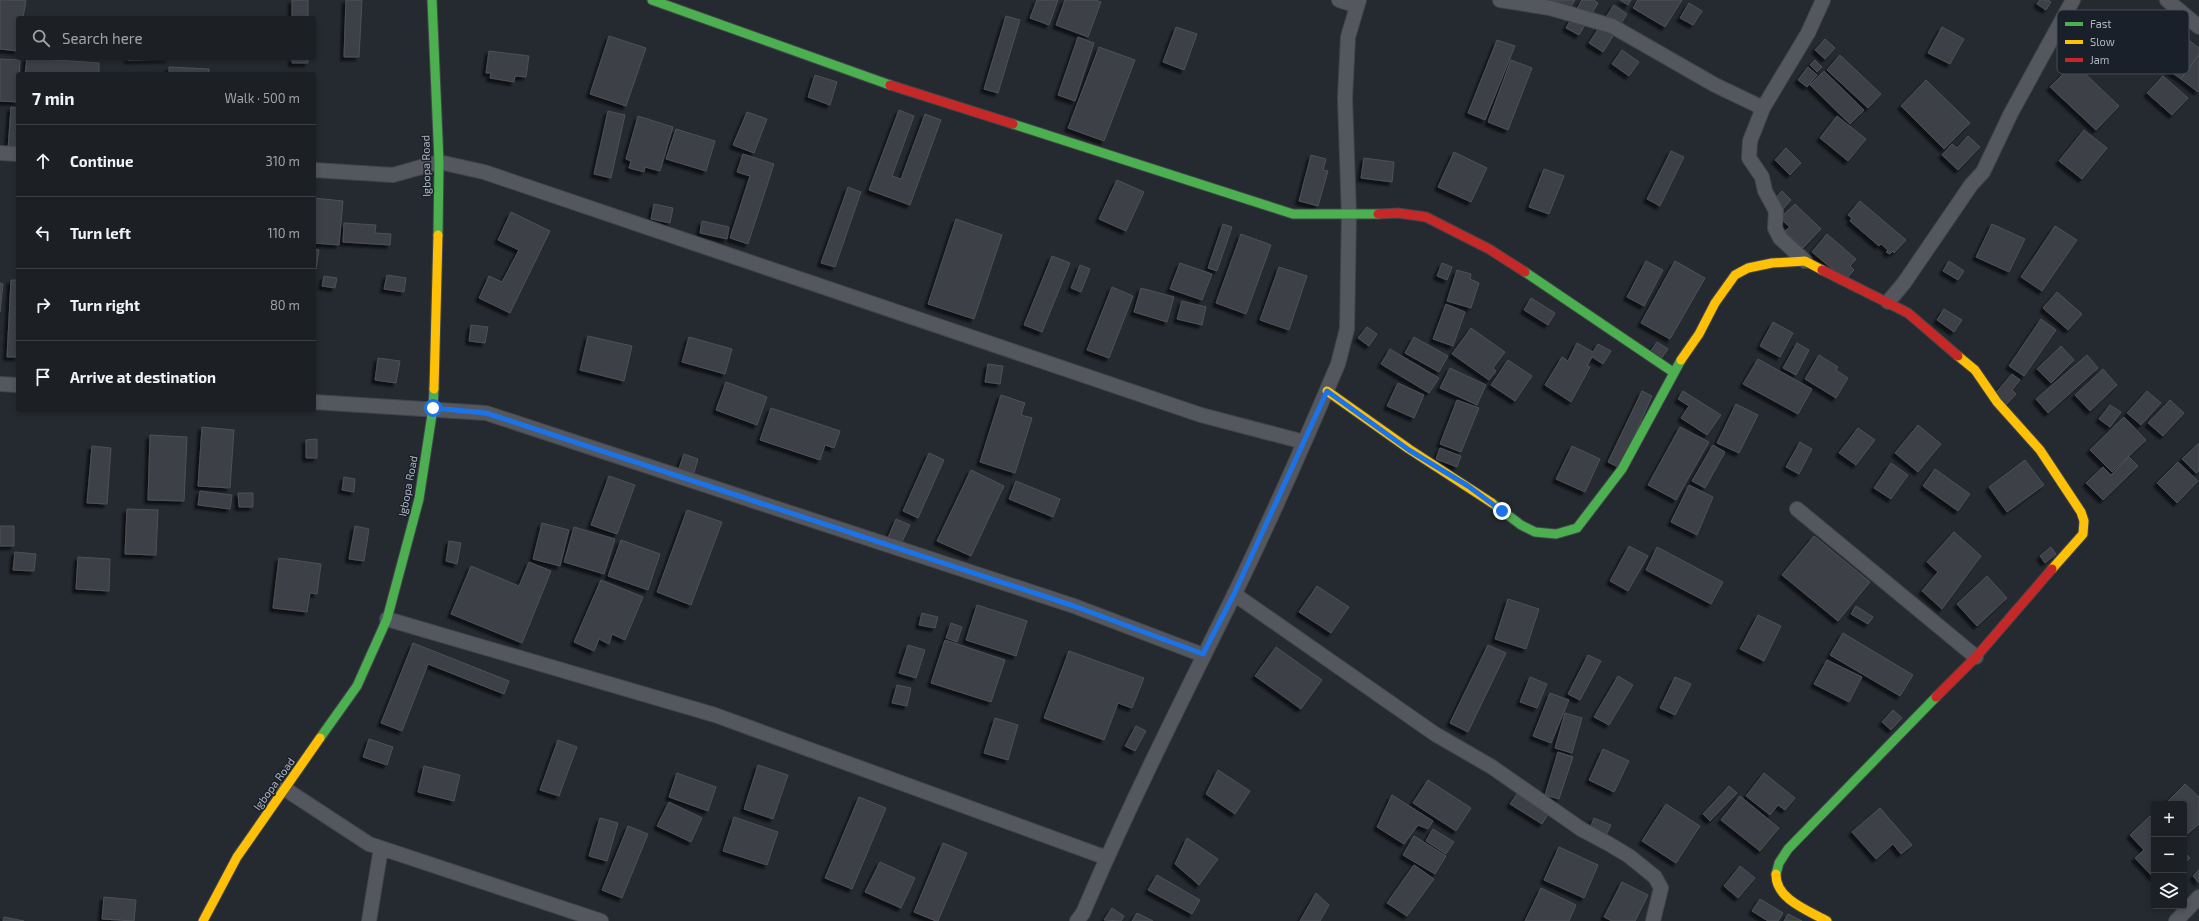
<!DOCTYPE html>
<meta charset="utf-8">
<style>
:root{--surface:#1c2024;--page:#292d31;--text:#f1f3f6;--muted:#a0a3a6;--line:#3a3e41}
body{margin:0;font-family:"Exo 2",sans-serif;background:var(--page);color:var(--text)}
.controls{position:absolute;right:12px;bottom:12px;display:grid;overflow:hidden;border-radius:4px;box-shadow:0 2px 6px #0003}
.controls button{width:36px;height:36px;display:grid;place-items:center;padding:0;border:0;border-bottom:1px solid var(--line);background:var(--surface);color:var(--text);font:20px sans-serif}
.stop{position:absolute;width:12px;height:12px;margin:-9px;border:3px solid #1a73e8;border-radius:50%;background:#fff}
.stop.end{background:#1a73e8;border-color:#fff;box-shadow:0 1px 4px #0008}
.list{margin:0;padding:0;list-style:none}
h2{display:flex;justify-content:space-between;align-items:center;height:52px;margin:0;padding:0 16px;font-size:17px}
h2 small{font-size:13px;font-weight:400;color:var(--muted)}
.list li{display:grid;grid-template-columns:26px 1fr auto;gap:12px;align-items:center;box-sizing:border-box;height:72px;padding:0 16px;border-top:1px solid var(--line)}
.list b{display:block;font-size:15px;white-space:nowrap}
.list em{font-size:13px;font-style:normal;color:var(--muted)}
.icon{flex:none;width:22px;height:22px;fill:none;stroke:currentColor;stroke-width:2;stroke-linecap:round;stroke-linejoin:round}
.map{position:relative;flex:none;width:2199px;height:921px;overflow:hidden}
.search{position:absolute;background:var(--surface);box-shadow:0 2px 6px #0003;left:16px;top:16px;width:300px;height:44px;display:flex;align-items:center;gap:10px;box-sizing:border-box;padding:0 14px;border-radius:4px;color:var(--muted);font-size:15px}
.panel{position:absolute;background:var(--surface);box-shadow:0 2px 6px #0003;left:16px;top:72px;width:300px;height:340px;border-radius:4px}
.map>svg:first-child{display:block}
</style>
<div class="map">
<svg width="2199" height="921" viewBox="0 0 2199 921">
<defs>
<filter id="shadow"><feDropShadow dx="-3.5" dy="3.5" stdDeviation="1" flood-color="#0009"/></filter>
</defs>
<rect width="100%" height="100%" fill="#252a30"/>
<path fill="#3d4146" stroke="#4d5157" filter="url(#shadow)" d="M0,0H26L23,18H18V51L0,49Z
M292,0H308V18H292Z
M346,0H362L359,57H344Z
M1037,0H1058L1049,25L1030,18Z
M1065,0H1095L1101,2L1088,37L1056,25Z
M1540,0H1575L1565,16Z
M1582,0H1594L1598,3L1579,35L1566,28Z
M1620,0H1631L1628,5Z
M1638,0H1682L1665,27L1633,8Z
M2040,0H2048L2051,2L2046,10L2037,4Z
M1689,3L1702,11L1693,25L1680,18Z
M1614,5L1627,14L1603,52L1589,43Z
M1006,16L1020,20L998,93L984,89Z
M1176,27L1197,34L1184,70L1163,62Z
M1942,27L1964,39L1950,64L1928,53Z
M2182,35L2199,48V54L2181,79L2161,65Z
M609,36L646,48L626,106L590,94Z
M1078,37L1094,43L1075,101L1058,95Z
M1825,39L1835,48L1825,59L1815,50Z
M1497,40L1515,46L1485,120L1468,113Z
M1099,47L1135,60L1104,141L1068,128Z
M1622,50L1639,62L1629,76L1612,64Z
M489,51L529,56L526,77L515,76L514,82L490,78L491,73H486Z
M2199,54V90L2198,92L2181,79Z
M1840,55L1881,94L1868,108L1827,70Z
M27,58L99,63V74H25Z
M127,58H169V59L128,60Z
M292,58H308V63H292Z
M0,59L20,60L18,102L0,101Z
M1511,60L1532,68L1508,130L1488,122Z
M1815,60L1822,67L1817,72L1810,65Z
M2077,66L2119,106L2096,130L2050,87L2067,70L2070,73Z
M169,67L209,69V74H169Z
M1808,67L1817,75L1807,87L1798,80Z
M1824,71L1864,110L1850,124L1810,85Z
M815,75L837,82L830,105L808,97Z
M2163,76L2188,98L2172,115L2147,93Z
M1926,80L1970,123L1944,149L1901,106Z
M11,107L18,108V150L8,149Z
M899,110L914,116L892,176L901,179L925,114L941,120L910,205L869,190Z
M608,111L625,115L611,178L594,174Z
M747,112L767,119L754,153L733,145Z
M638,116L673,127L660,171L645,167L644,172L629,168L631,161L626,159Z
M1837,116L1866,139L1848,161L1820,138Z
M676,129L715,141L706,171L666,159Z
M2084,130L2107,148L2082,179L2059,161Z
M1968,136L1980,147L1958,170L1942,155L1952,144L1957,148Z
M1786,148L1801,163L1790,175L1775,160Z
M1671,151L1684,157L1660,206L1647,199Z
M1454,152L1487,168L1471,202L1438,187Z
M743,154L774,164L748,244L730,238L750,176L737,172Z
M1311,155L1326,159L1323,170L1328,171L1318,206L1299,201Z
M1364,158L1394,162L1392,182L1361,178Z
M1544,169L1564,176L1549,214L1529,207Z
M1117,180L1144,192L1126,231L1099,219Z
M848,187L861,192L835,267L821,263Z
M1782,191L1791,200L1782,210L1773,201Z
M314,198L343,201L339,245L314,243Z
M1860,201L1906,240L1894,253L1893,251L1890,254L1886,252L1888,250L1881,244L1879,246L1850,221L1852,218L1848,215Z
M654,204L673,208L670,223L651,219Z
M1795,204L1821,229L1803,248L1785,231L1790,227L1780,218Z
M511,212L550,231L510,313L479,298L489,276L502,282L519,250L498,240Z
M956,219L1002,235L974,319L928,304Z
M702,221L729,227L727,239L700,233Z
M344,223L376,225L375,233L391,234L390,245L343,242Z
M1223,224L1232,227L1217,271L1208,268Z
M1992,224L2025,239L2009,272L1976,257Z
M2055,226L2077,240L2042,291L2021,277Z
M1241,234L1271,245L1246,314L1216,303Z
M1827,234L1856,259L1850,266L1854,270L1847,278L1841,276L1812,252Z
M314,249L319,250L314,281Z
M1052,256L1070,263L1042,332L1024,325Z
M1646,261L1663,270L1644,306L1627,297Z
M1675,261L1705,278L1670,339L1641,323Z
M1949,261L1964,271L1958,280L1943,271Z
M1180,263L1212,274L1202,300L1170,289Z
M1442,263L1452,267L1447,280L1437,276Z
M1080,265L1090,269L1081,292L1071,288Z
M1279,267L1307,276L1289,330L1260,320Z
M1457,270L1471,274L1470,279L1479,283L1471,308L1447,301Z
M387,275L406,278L404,292L384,289Z
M324,276L337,278L335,288L322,286Z
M11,280H18V357H7Z
M0,283L3,284L0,312Z
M1112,287L1133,296L1109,358L1087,350Z
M1141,288L1174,297L1167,322L1134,312Z
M2057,292L2082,314L2068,330L2043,308Z
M1531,298L1555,313L1548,325L1524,310Z
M1182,301L1206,307L1202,325L1177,319Z
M1446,304L1465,312L1453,346L1433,339Z
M1944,309L1962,320L1954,332L1937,320Z
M2041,319L2056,330L2024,376L2009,366Z
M1773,322L1793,333L1780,357L1760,346Z
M471,325L488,327L485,343L469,341Z
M1367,327L1377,334L1369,346L1358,338Z
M1471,328L1505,352L1493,368L1496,371L1489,380L1452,354Z
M588,336L632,346L624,381L580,370Z
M689,337L732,349L725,374L682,362Z
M1414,337L1448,356L1439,372L1405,353Z
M1657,342L1668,349L1661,359L1650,352Z
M1577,343L1593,352L1598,344L1611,351L1603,364L1592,357L1587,366L1590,367L1571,402L1545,385L1562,357L1568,361Z
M1797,343L1809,350L1796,375L1783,368Z
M2061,346L2074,360L2051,383L2037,369Z
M1390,349L1439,378L1429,393L1381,364Z
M1819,355L1838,367L1836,370L1848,378L1836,398L1805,379Z
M2087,355L2098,368L2048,413L2036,399Z
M378,358L400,361L396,383L375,380Z
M1758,359L1812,389L1798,414L1743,384Z
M1508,360L1532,376L1515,401L1491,385Z
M988,364L1003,366L1000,384L985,382Z
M1450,368L1486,385L1477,405L1440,388Z
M2103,369L2117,385L2090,411L2075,395Z
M2012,374L2020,380L2012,390L2016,394L2006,405L1994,395Z
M726,382L767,397L757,425L716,410Z
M1398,383L1424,395L1414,418L1387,406Z
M1642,391L1652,396L1620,468L1608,462Z
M1683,391L1721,415L1707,435L1681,418L1689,406L1678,399Z
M2147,391L2161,403L2141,425L2127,413Z
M1001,395L1025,403L1021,415L1032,418L1015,473L980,462Z
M1457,400L1479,408L1461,452L1440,444Z
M2170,400L2184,413L2163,436L2148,423Z
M1736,404L1758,415L1739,453L1717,443Z
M2110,405L2121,412L2110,427L2099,419Z
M771,408L840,431L834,448L825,445L820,460L760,440Z
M2124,417L2146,440L2112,472L2090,450Z
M1918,425L1941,444L1918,472L1895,453Z
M202,427L234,430L230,488L198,486Z
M1680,427L1709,442L1676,500L1648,485Z
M1858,428L1875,440L1856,465L1839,453Z
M150,435L187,437L184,501L148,500Z
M317,439V458H306V440Z
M1800,442L1812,449L1799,474L1786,467Z
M2199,443V471L2196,473L2182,459Z
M1713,445L1725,452L1705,488L1692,481Z
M92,446L111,448L107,504L87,503Z
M1572,446L1600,459L1585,492L1556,479Z
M1440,448L1461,456L1457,467L1436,459Z
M929,453L944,460L918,518L903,511Z
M684,454L698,459L693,476L678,471Z
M2129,457L2138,466L2103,500L2086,483L2103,467L2111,475Z
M2025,460L2044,485L2007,512L1989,487Z
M2178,462L2198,481L2177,503L2157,483Z
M1891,463L1908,475L1891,499L1874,488Z
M1935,469L1970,494L1958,511L1923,486Z
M971,470L1004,486L971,556L937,541Z
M609,476L635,485L617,534L591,525Z
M344,477L355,479L354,492L342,490Z
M1016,481L1060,499L1053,517L1009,499Z
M1689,485L1713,497L1697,535L1671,522Z
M200,491L232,495L230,509L198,505Z
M238,493H253V507H239Z
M127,509L158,510L156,555L125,554Z
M687,510L722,522L691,605L657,592Z
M896,519L910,525L900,546L887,540Z
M542,523L569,530L560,566L533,559Z
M0,526H14V546H0Z
M355,526L369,529L364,561L349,559Z
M574,527L615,539L604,574L564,562Z
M1954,532L1981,556L1942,609L1922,591L1938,572L1927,562Z
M1814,536L1870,582L1838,621L1782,575Z
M621,540L660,554L648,590L608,576Z
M449,541L461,543L457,564L446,561Z
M1629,546L1648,556L1628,591L1610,581Z
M1657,547L1723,582L1711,604L1646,570Z
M2051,547L2056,554L2045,563L2040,556Z
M15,552L36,554L34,571L13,570Z
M78,557L110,559L109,591L76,589Z
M279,558L321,564L317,594L310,593L307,612L273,608Z
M529,562L551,571L522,643L451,614L471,566L519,586Z
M1987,576L2007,598L1977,626L1957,604Z
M601,580L643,597L625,640L612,634L609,644L599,639L594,651L574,642Z
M1317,586L1349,607L1331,633L1299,612Z
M1508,599L1539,609L1526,649L1495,639Z
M977,605L1027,621L1016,656L966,640Z
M1856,606L1873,617L1868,624L1851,614Z
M922,613L938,617L935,628L919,625Z
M1758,615L1781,626L1764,661L1740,649Z
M951,623L962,627L957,642L946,638Z
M1843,633L1913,675L1900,696L1830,655Z
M945,640L1005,660L991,702L931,683Z
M413,643L509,681L504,694L428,664L402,731L381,723Z
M908,645L925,650L916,678L899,673Z
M1488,645L1506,653L1468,732L1450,723Z
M1276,647L1322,680L1301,709L1255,676Z
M1069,651L1144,678L1132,708L1118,703L1104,740L1044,718Z
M1588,655L1601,661L1580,700L1568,694Z
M1827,660L1862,677L1849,702L1814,684Z
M1618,676L1633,685L1609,725L1594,717Z
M1530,677L1547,684L1537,708L1520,702Z
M1675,677L1691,684L1675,715L1660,708Z
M897,685L911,688L907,706L892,703Z
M1550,693L1569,700L1551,743L1533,736Z
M1893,710L1902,718L1891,730L1882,722Z
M1565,713L1582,718L1572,753L1555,748Z
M995,718L1018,725L1008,760L984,753Z
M1136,726L1146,731L1135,751L1125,746Z
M369,739L393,747L387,765L363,757Z
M558,740L577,747L559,796L540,790Z
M1603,749L1629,761L1614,792L1589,780Z
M1558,752L1573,757L1559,799L1545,795Z
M758,765L788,775L773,819L744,809Z
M424,766L460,775L454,801L418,792Z
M1218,770L1250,791L1235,814L1206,794Z
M677,773L716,787L708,811L669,797Z
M1764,773L1795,798L1785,810L1778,805L1770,815L1746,796Z
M1428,780L1471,808L1456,831L1413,803Z
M2185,784L2199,797V824L2184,837V804H2165Z
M1729,786L1737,793L1710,821L1703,814Z
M1517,794L1548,814L1542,824L1510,804Z
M1392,795L1433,821L1428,829L1418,825L1404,844L1377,827Z
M1740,796L1779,828L1760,851L1721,820Z
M859,797L886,808L852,889L825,878Z
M669,802L702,818L691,842L657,826Z
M1666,804L1700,826L1676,863L1642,841Z
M1880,808L1912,845L1901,854L1893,844L1876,859L1852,832Z
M2150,816L2154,820V878L2135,858L2144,850L2130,835Z
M734,817L778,832L767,865L723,851Z
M600,818L618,823L607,861L589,856Z
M1594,818L1611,825L1606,835L1590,828Z
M628,826L648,834L622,898L602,890Z
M1433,829L1454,842L1446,854L1426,841Z
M1414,836L1446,856L1435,874L1403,855Z
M1187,838L1218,859L1199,885L1175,864Z
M943,843L967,853L938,921H936L914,912Z
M1559,847L1598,865L1584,898L1544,880Z
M2184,852L2190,858L2184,863Z
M880,862L915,878L901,908L865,892Z
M1414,865L1434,879L1407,916L1387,903Z
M1740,866L1755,878L1738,898L1724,886Z
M2199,870V883L2193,876Z
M1157,875L1200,900L1192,914L1148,890Z
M1622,882L1648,895L1635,921H1612L1604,917Z
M1541,888L1576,905L1569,921H1525Z
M1316,893L1329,905L1320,921H1300Z
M104,897L136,900L134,921L102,919Z
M1760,899L1783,913L1778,921H1768L1752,911Z
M1112,908L1124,916L1121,921L1104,920Z
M1137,913L1153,921H1132Z
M1788,914L1802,921H1784Z
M4,917L24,921H3Z"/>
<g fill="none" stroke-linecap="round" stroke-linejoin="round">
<g stroke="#42464b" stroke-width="16">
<path id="street" d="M1339,0L1357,6
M1500,0L1550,8L1612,26L1715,85L1763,108
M2167,0L2199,27
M0,153L18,154
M314,170L393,175L439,162L484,172L1201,415L1304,442
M1805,261L1780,238L1775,228L1776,211L1765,191L1762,177L1749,158L1750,141L1763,108L1808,33L1823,0
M1888,302L1904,283L1971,185L1983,172L2011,113L2073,0
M0,384L18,385
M314,402L486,413L1074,606L1203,655
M1797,509L1976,657
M1234,594L1435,734L1492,767L1581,829L1609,844L1629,856L1655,877L1661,888L1653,921
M387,619L715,715L1107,858
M285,789L369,844L601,921
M369,921L381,848
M1077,921L1083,913C1129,805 1182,700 1234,595C1271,519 1305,442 1338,364L1347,329L1349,215L1345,98L1348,37L1359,0
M2176,921L2199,897"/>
</g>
<g stroke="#42464b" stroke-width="11">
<path id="fast" d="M432,0L439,162L438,235
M652,0L890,85
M1013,124L1293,214H1378
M1525,272L1673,372
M1492,503L1521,525L1535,532L1556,534L1577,528L1622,469L1681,360
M320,738L357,686L387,619L419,499L433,408L434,389
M1776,874L1779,863L1788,849L1936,697"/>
</g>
<g stroke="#42464b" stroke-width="11">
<path id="slow" d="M1958,356L1975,370L1997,402L2040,450L2081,512L2084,521L2083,534L2052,569
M1681,360L1699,334L1715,303L1735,275L1748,268L1772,263L1805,261L1822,270
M434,389L438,235
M1327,391L1409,449L1492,503
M1776,874C1775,899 1809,911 1827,921
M203,921L237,857L320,738"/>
</g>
<g stroke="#42464b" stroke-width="11">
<path id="jam" d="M890,85L1013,124
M1378,214L1398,213L1426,217L1489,249L1525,272
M1822,270L1908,313L1958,356
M1936,697L1976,657L2052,569"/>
</g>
<use href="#street" stroke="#54585e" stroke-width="14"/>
<use href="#fast" stroke="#4caf50" stroke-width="9"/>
<use href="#slow" stroke="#ffc107" stroke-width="9"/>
<use href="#jam" stroke="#c62828" stroke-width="9"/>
</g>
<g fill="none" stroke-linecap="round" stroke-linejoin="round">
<path stroke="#1a73e8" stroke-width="5" d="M433,408L486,413L1074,606L1203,654L1234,594L1327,391L1409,450L1468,486L1502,511"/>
</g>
<g text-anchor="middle" stroke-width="3" stroke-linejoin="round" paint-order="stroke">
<g font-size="11" fill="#aeb6c1" stroke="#1a2029">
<text transform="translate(426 166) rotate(-91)" y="4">Igbopa Road</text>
<text transform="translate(408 486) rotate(-79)" y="4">Igbopa Road</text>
<text transform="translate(274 784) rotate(-54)" y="4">Igbopa Road</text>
</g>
</g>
<rect x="2057" y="10" width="132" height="64" rx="6" fill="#1a2029" stroke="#464d57" stroke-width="1"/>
<rect x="2065" y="22" width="18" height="4" fill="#4caf50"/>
<rect x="2065" y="40" width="18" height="4" fill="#ffc107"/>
<rect x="2065" y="58" width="18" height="4" fill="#c62828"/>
<g font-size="11" fill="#aeb6c1">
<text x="2090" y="28">Fast</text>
<text x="2090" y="46">Slow</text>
<text x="2090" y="64">Jam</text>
</g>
</svg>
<div class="controls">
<button>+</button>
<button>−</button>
<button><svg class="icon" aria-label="layers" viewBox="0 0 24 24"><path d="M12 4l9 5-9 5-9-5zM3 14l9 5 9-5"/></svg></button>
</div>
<div class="stop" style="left:433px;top:408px"></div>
<div class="stop end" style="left:1502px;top:511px"></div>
<div class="search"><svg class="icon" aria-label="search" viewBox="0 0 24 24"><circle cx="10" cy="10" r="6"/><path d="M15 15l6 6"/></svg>Search here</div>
<section class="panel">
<h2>7 min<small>Walk · 500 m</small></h2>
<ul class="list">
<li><svg class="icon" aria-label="ahead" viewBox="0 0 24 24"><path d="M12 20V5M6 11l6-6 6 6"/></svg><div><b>Continue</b></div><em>310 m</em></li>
<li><svg class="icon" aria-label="left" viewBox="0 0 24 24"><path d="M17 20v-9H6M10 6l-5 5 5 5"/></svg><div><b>Turn left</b></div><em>110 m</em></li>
<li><svg class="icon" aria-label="right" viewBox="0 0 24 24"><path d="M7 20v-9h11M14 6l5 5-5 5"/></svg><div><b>Turn right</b></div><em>80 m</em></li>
<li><svg class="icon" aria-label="arrive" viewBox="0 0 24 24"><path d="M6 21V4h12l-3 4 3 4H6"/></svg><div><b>Arrive at destination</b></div></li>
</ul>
</section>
</div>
